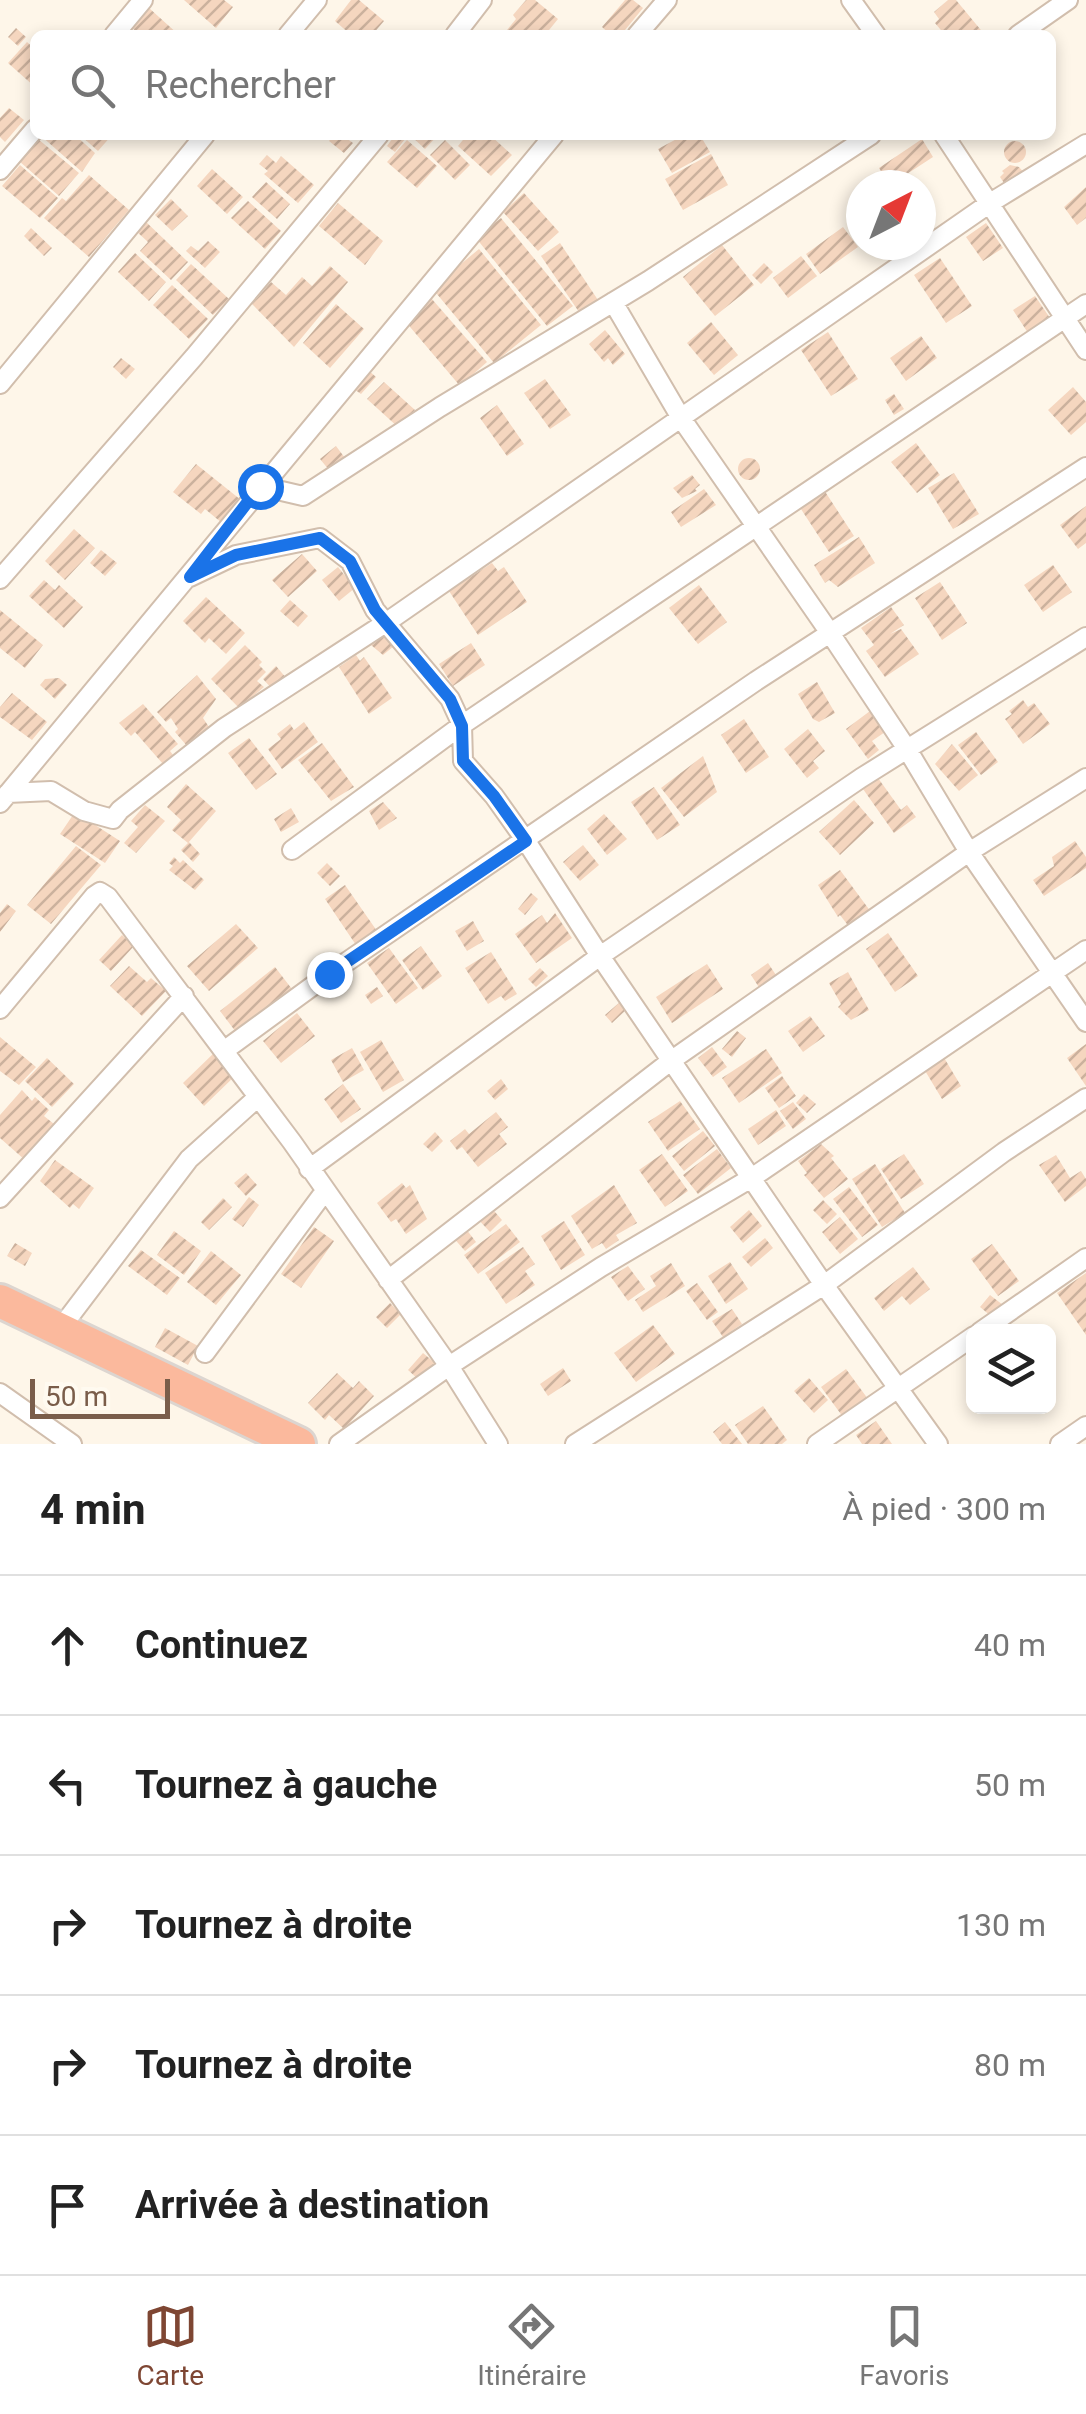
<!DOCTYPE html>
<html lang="fr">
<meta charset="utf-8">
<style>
:root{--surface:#fff;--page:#f6f6f6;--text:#222;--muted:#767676;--line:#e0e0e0;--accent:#7e4633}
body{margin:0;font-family:Roboto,sans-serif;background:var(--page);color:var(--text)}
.controls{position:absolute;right:30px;bottom:30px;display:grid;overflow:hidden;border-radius:15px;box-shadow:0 5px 15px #0003}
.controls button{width:90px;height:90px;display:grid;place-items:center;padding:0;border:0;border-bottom:2px solid var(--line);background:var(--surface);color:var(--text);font:50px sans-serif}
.compass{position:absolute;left:846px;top:170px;width:90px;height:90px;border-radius:50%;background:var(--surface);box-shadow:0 5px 15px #0003;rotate:42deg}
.scale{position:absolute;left:30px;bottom:25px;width:140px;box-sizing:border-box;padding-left:10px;border:5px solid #7a5d4a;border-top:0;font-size:28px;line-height:35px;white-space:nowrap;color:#7a5d4a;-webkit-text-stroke:8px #fffaf0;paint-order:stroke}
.stop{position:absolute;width:30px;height:30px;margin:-22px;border:8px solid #1a73e8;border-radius:50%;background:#fff}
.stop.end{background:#1a73e8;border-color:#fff;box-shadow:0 2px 10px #0008}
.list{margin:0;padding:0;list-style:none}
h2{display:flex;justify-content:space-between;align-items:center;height:130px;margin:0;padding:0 40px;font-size:42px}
h2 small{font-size:32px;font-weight:400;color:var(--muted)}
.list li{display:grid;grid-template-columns:65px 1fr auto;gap:30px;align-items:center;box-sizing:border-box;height:140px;padding:0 40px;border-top:2px solid var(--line)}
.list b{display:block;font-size:38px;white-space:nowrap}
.list em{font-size:32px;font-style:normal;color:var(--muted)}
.icon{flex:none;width:55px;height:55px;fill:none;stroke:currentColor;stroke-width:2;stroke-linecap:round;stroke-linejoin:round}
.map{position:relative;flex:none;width:1086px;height:1444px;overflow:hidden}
.search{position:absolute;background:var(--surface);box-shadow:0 5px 15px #0003;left:30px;right:30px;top:30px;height:110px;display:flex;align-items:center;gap:25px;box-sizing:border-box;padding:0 35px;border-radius:15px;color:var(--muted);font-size:38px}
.sheet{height:830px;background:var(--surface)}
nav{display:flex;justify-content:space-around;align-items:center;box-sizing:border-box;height:140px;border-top:2px solid var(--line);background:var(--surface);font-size:28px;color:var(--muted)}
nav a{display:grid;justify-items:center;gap:5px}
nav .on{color:var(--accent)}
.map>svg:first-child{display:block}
</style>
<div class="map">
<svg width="1086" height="1444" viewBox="0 0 1086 1444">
<defs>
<pattern id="building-hatch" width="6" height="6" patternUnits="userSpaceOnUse" patternTransform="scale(2.5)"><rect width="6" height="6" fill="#f5d6bf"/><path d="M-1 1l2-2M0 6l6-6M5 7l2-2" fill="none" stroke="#cbb19d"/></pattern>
</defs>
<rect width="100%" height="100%" fill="#fef6e9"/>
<path fill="url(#building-hatch)" d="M184,0H224L233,7L216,28Z
M351,0H359L384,21L372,35H351L335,21Z
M526,0H535L558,19L545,35H514L507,30L516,19L513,15Z
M625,0H633L643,8L621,35H611L602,27Z
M948,0H956L985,35H945L935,23L939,19L934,12Z
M149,8L179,35H140L131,27Z
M16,28L26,37L18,46L8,37Z
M27,42L35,49V87L8,63Z
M9,108L24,120L5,142L0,137V118Z
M40,135H75L95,153L82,172Z
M80,135H112L98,151Z
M334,135H342L353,143L344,153L329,141Z
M395,135H408L395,152L387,146Z
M410,135H438L425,149Z
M467,135H490L512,155L491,176L458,146Z
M684,135H700L710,152L672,173L658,149Z
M38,139L79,173L59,196L19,161Z
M922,139L933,157L890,185L879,168Z
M407,140L437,166L417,188L387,162Z
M445,140L470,165L455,180L430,155Z
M1004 152a11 11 0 1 1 22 0a11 11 0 1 1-22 0Z
M711,154L728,185L683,210L665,179Z
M267,155L276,163L281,156L314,185L298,203L264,174L268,171L259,164Z
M20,165L58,198L40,218L2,186Z
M1010,165L1019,167L1026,175L1011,184L1007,180L1004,183L1000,177L1004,173L1002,171Z
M212,169L243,197L227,214L197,186Z
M89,175L129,210L89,257L44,218L62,198L66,201Z
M266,182L290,204L277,219L252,197Z
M1086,187V218L1077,225L1064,207Z
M524,193L559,232L538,251L503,212Z
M171,199L188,216L172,231L155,215Z
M248,201L281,231L265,249L231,218Z
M338,203L383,241L365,265L319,226Z
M501,218L573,306L547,326L476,238Z
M145,221L188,262L171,280L140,251L148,242L136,231Z
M986,223L1003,248L983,261L966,237Z
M843,227L858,247L820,274L806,254Z
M31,228L52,248L44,256L24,236Z
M208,241L220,252L205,268L186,251L191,246L198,251Z
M560,243L598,300L579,312L541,256Z
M722,245L754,285L715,316L683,277Z
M479,249L541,325L494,363L432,288Z
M135,253L166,282L149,301L118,272Z
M801,256L817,276L788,298L773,278Z
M940,258L972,306L946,323L914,275Z
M764,263L773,272L761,284L752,275Z
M191,264L229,299L213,315L176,280Z
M330,266L348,282L294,347L252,304L271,282L286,295L302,277L312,286Z
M172,285L208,319L189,339L153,305Z
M1035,296L1050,318L1028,333L1013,310Z
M431,298L487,362L460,386L405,321Z
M336,304L364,329L330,368L303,343Z
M711,322L738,355L714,375L687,343Z
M605,330L625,354L613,365L608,358L604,362L589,344Z
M828,332L858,379L831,396L801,350Z
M921,336L937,358L906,381L890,358Z
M121,358L135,369L126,379L113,367Z
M367,369L376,377L361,394L351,387Z
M545,379L571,415L550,429L524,393Z
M384,382L415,410L399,428L367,399Z
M1073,387L1086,402V422L1071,435L1048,410Z
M894,394L904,409L894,415L885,400Z
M497,405L524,444L507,456L480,418Z
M916,443L940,475L917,493L891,462Z
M336,446L345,458L329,470L320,459Z
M738 469a11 11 0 1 1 22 0a11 11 0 1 1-22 0Z
M196,464L241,500L222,523L205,509L201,514L173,492Z
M954,473L979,514L953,529L928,488Z
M692,475L700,485L695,489L697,491L682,498L673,488Z
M704,489L716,505L681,527L671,512Z
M824,490L854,536L829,552L799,506Z
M1086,506V543L1078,549L1060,525Z
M74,529L95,548L65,580L45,561Z
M859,537L875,563L838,587L829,580L825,583L814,565Z
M101,550L117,563L105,576L90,563Z
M302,554L317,571L288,597L272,580Z
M492,563L498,571L504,567L527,602L478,635L449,591Z
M1053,565L1072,592L1043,612L1024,585Z
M338,567L355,588L339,601L322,580Z
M44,580L55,590L59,585L83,607L64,628L29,596Z
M940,582L967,623L942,640L915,598Z
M699,585L727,622L698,644L669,608Z
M206,597L245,633L226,654L209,638L205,643L183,621Z
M290,600L308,616L298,627L280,611Z
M891,607L904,625L890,634L901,629L919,654L885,677L866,651L874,645L861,628Z
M0,610L43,645L25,668L0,648Z
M378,635H387L394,646L383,655L371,645Z
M471,643L485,665L453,686L439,664Z
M245,645L262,662L259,665L266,672L257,681L264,687L239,708L211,679Z
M356,655L360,661L364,657L392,698L369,714L339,667Z
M276,666L287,679L274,691L263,679Z
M197,675L216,699L203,718L209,727L187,746L175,732L178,729L171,718L166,722L157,712Z
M59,678L67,685L55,699L40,685L45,679Z
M817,682L835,713L819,722L813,719L798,694Z
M12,693L47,722L32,740L0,717V707Z
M1023,700L1028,707L1034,703L1050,724L1023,744L1005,719L1012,714L1009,711Z
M143,704L178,744L170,751L173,755L163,764L135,732L131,736L119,723Z
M870,711L885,732L872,741L879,750L868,759L846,729Z
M744,719L769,757L746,773L721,735Z
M304,722L318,742L282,769L268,749L281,739L277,734L290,724L294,730Z
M808,729L825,751L813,761L819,768L807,778L784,749Z
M976,732L998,762L981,775L958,745Z
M249,738L277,774L256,790L228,753Z
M322,743L354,787L331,801L298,760Z
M952,744L978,775L959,791L935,764Z
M703,756L717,792L684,817L661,788Z
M878,778L901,810L907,805L916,817L894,833L863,789Z
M186,784L216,811L188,843L172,830L181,820L167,807Z
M654,787L680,825L657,840L631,802Z
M854,800L874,823L840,855L819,832Z
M383,802L397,818L379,830L369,811Z
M145,805L165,821L136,853L124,843L138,827L131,821Z
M291,808L299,822L281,832L274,819Z
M75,812L120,841L105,863L60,834Z
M604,814L627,839L607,855L587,829Z
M1075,841L1086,857V868L1044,896L1033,880L1054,866L1052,857Z
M189,842L200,854L193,862L181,850Z
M583,845L599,865L580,881L563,862Z
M76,846L101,865L51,924L27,905Z
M174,857L180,863L183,860L204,880L195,890L169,870L173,866L169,863Z
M327,863L340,876L330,886L317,873Z
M840,870L871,912L850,928L840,915L838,917L818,885Z
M345,885L377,931L356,945L325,899Z
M531,893L538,899L525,915L518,909Z
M7,904L16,911L0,932V913Z
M555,913L572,938L536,963L515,934L542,915L547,923Z
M473,921L484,941L467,951L455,931Z
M236,924L258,948L209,991L187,966Z
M888,933L918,976L895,992L866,949Z
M122,935L134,946L111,971L99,960Z
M421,946L442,976L423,990L402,960Z
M389,948L418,988L396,1004L367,963Z
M491,952L517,994L505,1001L501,996L488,1004L465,968Z
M768,963L780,981L762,992L751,975Z
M707,964L723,989L672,1023L656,997Z
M129,966L147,982L151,978L166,991L142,1016L110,986Z
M275,967L295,993L239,1036L220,1011Z
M540,968L548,976L536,987L528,979Z
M848,972L869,1010L851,1020L838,1007L841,1004L829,983Z
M377,987L383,996L371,1004L365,995Z
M620,1002L627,1009L612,1023L605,1015Z
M297,1013L315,1036L281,1063L263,1041Z
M810,1016L825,1036L803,1052L788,1031Z
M737,1031L746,1038L732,1057L722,1049Z
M0,1037L36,1067L19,1085L0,1071Z
M381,1040L404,1080L383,1092L360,1052Z
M1086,1044V1086L1067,1058Z
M712,1047L727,1067L713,1077L698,1058Z
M352,1048L364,1070L343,1082L331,1060Z
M766,1049L782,1073L739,1103L722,1078Z
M216,1051L238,1073L204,1106L183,1083Z
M943,1056L961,1086L942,1099L924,1069Z
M47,1058L74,1084L52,1107L25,1081Z
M782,1076L796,1096L779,1108L765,1088Z
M501,1079L508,1089L495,1100L487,1091Z
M343,1084L361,1109L341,1123L324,1099Z
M22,1090L32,1101L35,1097L49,1110L44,1116L54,1124L25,1160L0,1138V1115Z
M804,1094L816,1104L807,1113L796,1103Z
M680,1101L700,1129L668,1151L648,1122Z
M793,1102L806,1119L793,1129L780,1111Z
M776,1110L786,1126L758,1145L748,1129Z
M496,1112L508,1127L499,1134L507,1144L478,1167L462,1147L457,1150L450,1141L465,1129L469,1134Z
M703,1131L715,1146L684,1171L672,1156Z
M435,1132L443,1141L432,1152L423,1144Z
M821,1144L834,1156L831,1158L848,1179L824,1198L804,1175L807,1173L798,1161Z
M717,1149L731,1168L698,1194L683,1175Z
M662,1154L688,1191L665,1207L639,1170Z
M904,1154L924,1184L901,1199L881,1169Z
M1056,1155L1070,1178L1081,1171L1086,1179V1186L1065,1202L1039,1165Z
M55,1160L94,1188L79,1209L73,1204L70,1208L40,1181Z
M875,1164L905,1213L882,1227L852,1179Z
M246,1173L257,1185L246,1196L234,1183Z
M402,1183L406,1188L410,1185L427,1219L406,1234L396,1219L391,1222L377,1203Z
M614,1185L637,1223L616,1235L619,1240L606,1249L602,1243L592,1249L571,1216Z
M849,1187L878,1225L862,1237L833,1199Z
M249,1197L259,1205L243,1227L232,1219Z
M223,1198L232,1207L209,1230L201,1222Z
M823,1200L837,1214L827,1224L813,1210Z
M488,1204L502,1220L490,1232L475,1216Z
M749,1210L762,1226L743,1243L730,1227Z
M840,1217L858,1239L840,1254L822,1232Z
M564,1221L585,1255L561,1270L541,1236Z
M506,1224L520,1242L478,1274L464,1255Z
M463,1225L476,1242L465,1251L451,1235Z
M314,1227L334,1241L301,1288L281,1274Z
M174,1231L201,1251L184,1275L157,1255Z
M765,1238L773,1248L751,1267L742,1257Z
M15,1243L32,1253L25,1266L7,1256Z
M992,1244L1019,1281L998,1296L971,1259Z
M523,1247L535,1264L525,1271L535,1285L506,1304L485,1273Z
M141,1250L180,1278L167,1295L128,1266Z
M211,1251L241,1275L216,1305L187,1282Z
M730,1262L748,1289L726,1304L708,1276Z
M671,1263L685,1286L643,1312L635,1300L656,1286L650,1276Z
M628,1266L645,1289L628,1301L611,1277Z
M913,1267L930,1289L910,1305L902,1296L884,1311L874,1298Z
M1086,1273V1335L1057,1293Z
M697,1283L718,1312L707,1320L686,1291Z
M990,1295L1003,1305L992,1317L980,1307Z
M390,1303L401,1314L387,1328L376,1317Z
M732,1309L742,1324L723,1337L712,1321Z
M653,1325L675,1354L636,1382L614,1353Z
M165,1328L198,1346L188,1365L155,1347Z
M423,1353L435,1363L419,1380L408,1370Z
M563,1368L571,1381L548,1396L540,1384Z
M846,1369L868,1399L843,1417L821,1387Z
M337,1373L353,1388L359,1381L374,1396L344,1429L329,1415L325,1420L308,1403Z
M809,1378L828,1400L814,1413L794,1391Z
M763,1406L787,1440L782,1444H748L735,1425Z
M876,1421L892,1444H862L856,1435Z
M725,1422L742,1444H722L713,1432Z"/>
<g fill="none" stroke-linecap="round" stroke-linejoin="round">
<g stroke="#d1bead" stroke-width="22">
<path id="street" d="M851,0L876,35
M114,35L143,0
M288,35L317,0
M455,35L482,0
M637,35L667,0
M1018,35L1068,0
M944,135L1086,350
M0,170L35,129
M613,302L681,418L830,633L907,749L969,852L1086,1022
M0,384L205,135
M260,486L303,496L440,407L648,281L871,135
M190,577L236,555L320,538L350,561L375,610L450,699L462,725L463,761L494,796L526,841L600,956L824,1285L938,1444
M0,579L194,357L379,135
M8,793L51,791L84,811L113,819L120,810L224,728L387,622L990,203L1086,144
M0,803L554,135
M292,850L462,725L1086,304
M0,1009L94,896L100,892L108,897L292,1142L449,1366L498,1444
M225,1050L329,974L756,681L1086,467
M309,1169L600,956L861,778L1086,637
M0,1198L184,996
M388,1280L672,1060L969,852L1086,778
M60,1329L189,1159L258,1097
M980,1332L1086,1258
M205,1353L325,1191
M0,1393L72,1444
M339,1444L449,1366L601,1267L753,1177L1086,950
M575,1444L824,1285L1004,1152L1086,1098
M817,1444L974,1336
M1060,1444L1086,1426"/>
</g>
<g stroke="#dcd5d0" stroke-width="38">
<path id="highway" d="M0,1301L299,1444"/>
</g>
<use href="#street" stroke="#fff" stroke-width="18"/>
<use href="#highway" stroke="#fbb99d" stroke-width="32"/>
</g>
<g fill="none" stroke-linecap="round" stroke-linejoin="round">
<path stroke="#1a73e8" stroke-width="12" d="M260,486L190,577L236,555L320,538L350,561L375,610L450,699L462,726L463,761L494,796L526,841L329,974"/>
</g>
</svg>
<div class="controls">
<button><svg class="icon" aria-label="layers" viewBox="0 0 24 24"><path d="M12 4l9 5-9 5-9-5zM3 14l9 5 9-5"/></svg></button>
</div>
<svg class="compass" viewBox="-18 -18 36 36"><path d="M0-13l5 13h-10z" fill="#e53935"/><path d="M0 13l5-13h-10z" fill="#767676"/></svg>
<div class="scale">50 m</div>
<div class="stop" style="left:260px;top:486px"></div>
<div class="stop end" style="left:329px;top:974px"></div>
<div class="search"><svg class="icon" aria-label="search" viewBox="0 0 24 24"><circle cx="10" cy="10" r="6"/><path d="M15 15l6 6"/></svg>Rechercher</div>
</div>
<section class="sheet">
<h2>4 min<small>À pied · 300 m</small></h2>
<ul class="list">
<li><svg class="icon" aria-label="ahead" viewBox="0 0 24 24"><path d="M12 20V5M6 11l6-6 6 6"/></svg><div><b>Continuez</b></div><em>40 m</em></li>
<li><svg class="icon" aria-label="left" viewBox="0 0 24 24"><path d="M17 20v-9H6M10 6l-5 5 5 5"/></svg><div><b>Tournez à gauche</b></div><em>50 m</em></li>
<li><svg class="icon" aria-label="right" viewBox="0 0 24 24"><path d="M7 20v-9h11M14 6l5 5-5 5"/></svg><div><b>Tournez à droite</b></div><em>130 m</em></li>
<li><svg class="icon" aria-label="right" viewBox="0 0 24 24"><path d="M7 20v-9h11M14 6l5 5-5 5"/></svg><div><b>Tournez à droite</b></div><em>80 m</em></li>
<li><svg class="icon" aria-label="arrive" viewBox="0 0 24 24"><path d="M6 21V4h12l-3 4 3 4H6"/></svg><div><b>Arrivée à destination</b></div></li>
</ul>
</section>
<nav>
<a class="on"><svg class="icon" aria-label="map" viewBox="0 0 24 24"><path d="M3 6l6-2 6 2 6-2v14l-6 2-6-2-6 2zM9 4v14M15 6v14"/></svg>Carte</a>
<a><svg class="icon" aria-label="directions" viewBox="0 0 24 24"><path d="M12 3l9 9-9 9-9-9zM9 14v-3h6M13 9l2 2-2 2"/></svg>Itinéraire</a>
<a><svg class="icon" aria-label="saved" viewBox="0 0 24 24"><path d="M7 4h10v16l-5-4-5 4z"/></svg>Favoris</a>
</nav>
